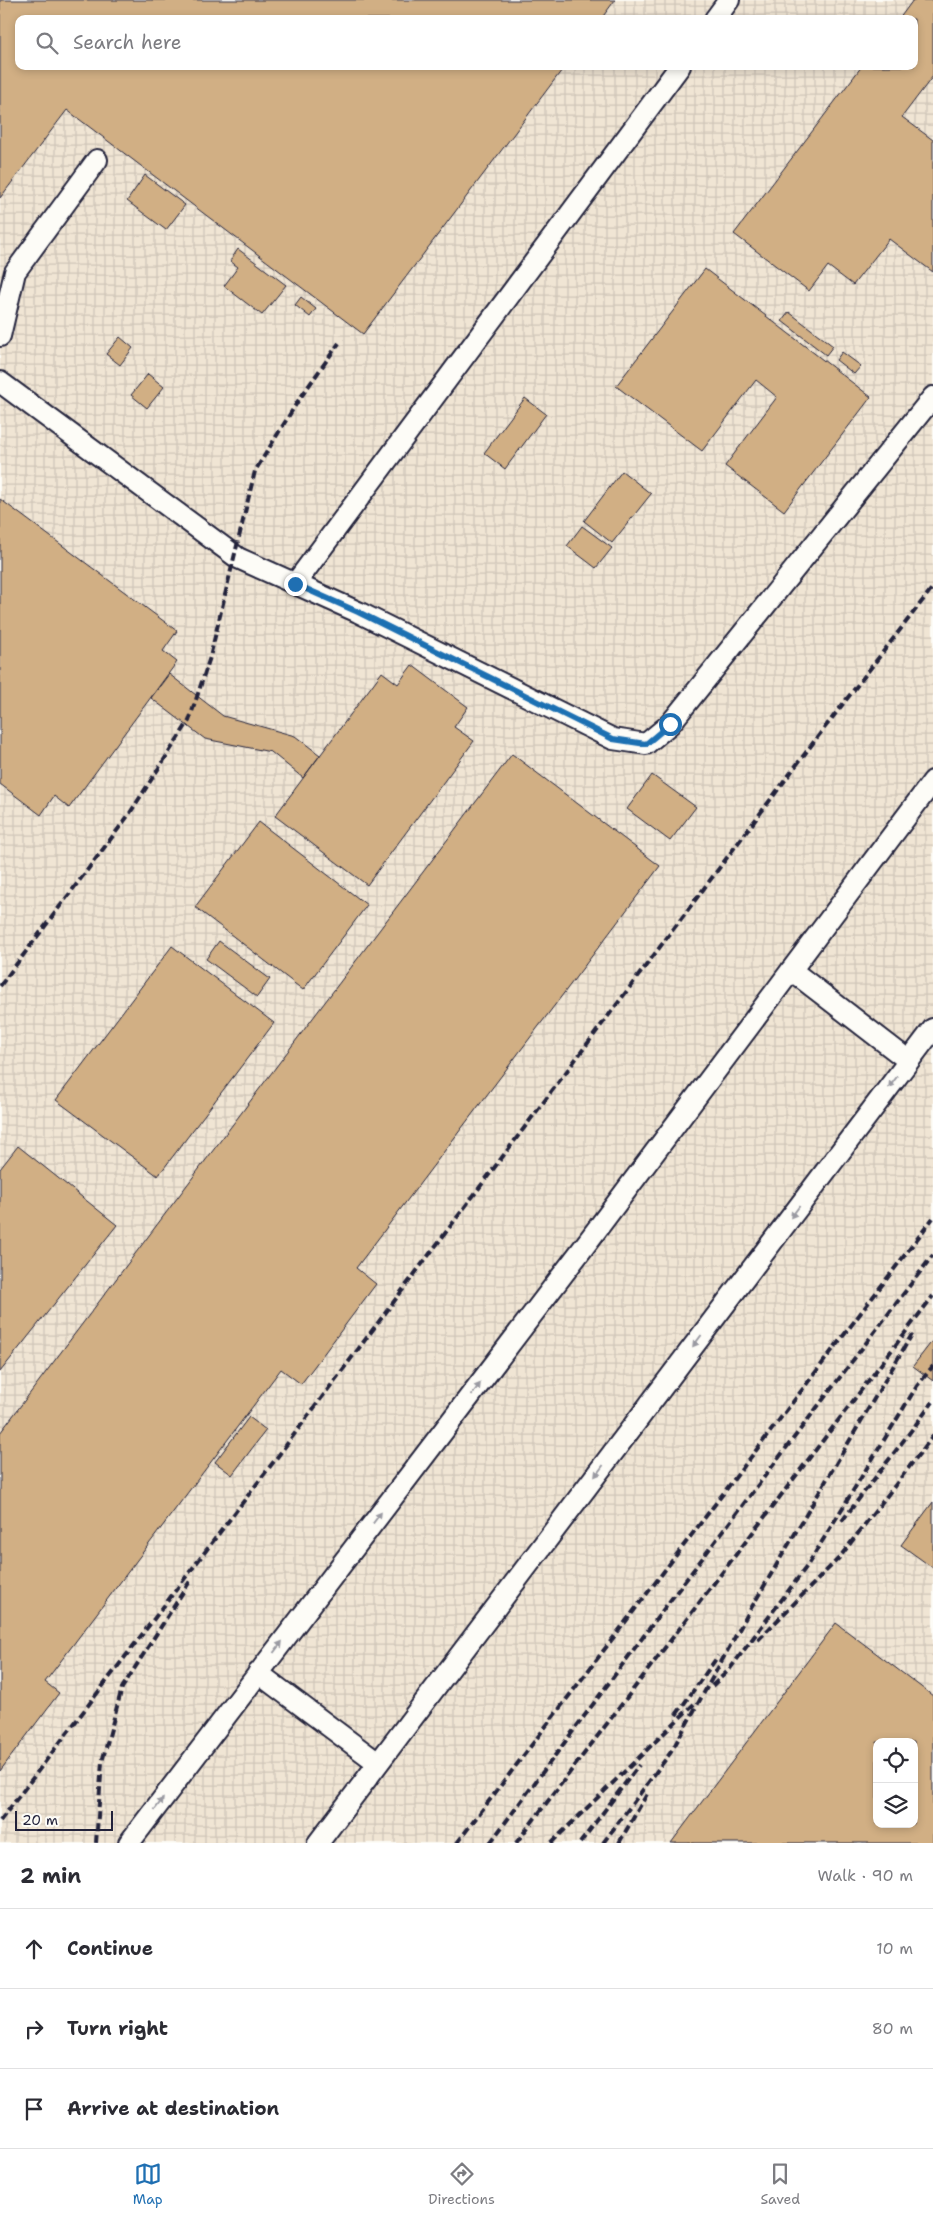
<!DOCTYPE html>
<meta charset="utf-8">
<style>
:root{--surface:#fff;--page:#f7f7f7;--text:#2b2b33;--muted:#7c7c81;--line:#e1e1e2;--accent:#1f6fb2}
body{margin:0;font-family:"Shantell Sans",sans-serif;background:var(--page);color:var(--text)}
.controls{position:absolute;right:15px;bottom:15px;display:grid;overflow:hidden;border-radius:10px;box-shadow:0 2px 8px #0003}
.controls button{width:45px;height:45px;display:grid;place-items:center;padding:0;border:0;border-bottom:1px solid var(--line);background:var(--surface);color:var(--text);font:25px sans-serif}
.scale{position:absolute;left:15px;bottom:12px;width:98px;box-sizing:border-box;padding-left:5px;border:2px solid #22223b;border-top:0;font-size:14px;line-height:18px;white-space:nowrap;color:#22223b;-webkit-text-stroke:4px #fdfcf7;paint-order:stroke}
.stop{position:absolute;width:15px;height:15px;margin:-11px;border:4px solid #1f6fb2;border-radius:50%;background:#fff}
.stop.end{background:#1f6fb2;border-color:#fff;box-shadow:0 1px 5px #0008}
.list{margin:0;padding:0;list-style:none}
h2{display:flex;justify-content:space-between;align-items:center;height:65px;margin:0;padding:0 20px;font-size:21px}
h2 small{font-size:16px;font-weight:400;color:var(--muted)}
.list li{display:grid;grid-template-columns:32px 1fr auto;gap:15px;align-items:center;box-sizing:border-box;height:80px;padding:0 20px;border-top:1px solid var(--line)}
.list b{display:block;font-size:19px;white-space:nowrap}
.list em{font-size:16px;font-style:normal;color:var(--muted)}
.icon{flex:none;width:28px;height:28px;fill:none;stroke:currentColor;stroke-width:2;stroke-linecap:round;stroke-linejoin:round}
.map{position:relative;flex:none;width:933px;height:1843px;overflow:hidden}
.search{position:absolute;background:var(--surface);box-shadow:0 2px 8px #0003;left:15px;right:15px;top:15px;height:55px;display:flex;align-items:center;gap:12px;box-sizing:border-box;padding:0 18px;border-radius:10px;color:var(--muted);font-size:19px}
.sheet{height:305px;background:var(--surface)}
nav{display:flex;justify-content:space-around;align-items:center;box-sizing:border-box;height:70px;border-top:1px solid var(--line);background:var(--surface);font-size:14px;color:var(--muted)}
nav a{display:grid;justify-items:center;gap:2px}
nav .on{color:var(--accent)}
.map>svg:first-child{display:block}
</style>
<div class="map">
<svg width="933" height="1843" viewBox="0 0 933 1843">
<defs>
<pattern id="industrial-grid" width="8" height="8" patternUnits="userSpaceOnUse" patternTransform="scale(1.25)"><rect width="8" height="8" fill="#f0e5d4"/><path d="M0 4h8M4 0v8" fill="none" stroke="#cec4b7"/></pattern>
</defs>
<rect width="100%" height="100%" fill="#fdfcf7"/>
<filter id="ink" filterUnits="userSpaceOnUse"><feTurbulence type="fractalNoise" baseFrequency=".02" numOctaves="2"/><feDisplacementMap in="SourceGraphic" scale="10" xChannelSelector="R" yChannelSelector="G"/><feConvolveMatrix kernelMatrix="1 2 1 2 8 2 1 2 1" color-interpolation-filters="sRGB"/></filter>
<g filter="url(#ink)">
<path fill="url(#industrial-grid)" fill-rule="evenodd" d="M0,0H933V1843H0ZM19,19H914V66H19ZM877,1742H914V1824H877Z"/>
<path fill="#d1af84" stroke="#22223b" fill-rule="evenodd" d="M0,0H615L601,19H19V66H565L363,334L67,110L0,198Z
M913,0H933V76L902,117L933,140V272L889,239L853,285L828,266L809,291L734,234L862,66H914V19H899Z
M145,175L185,205L166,230L127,201Z
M238,249L286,285L262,315L224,286L238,267L230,261Z
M705,269L871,397L784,511L725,466L777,397L756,380L702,451L616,386Z
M301,297L316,309L310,317L295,305Z
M789,312L833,346L826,355L782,321Z
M120,337L133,348L120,365L106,354Z
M842,352L861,366L854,374L836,360Z
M148,374L164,387L147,408L131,395Z
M525,398L546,414L505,469L484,453Z
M622,471L651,494L612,543L584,521Z
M0,499L177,631L163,651L177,662L69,808L54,796L41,815L0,784Z
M582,526L612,548L596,568L567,546Z
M412,665L468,707L454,727L474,741L367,885L275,816L382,672L398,684Z
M169,674L223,716L295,736L320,755L303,778L271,752L205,739L151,698Z
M512,754L660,866L356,1268L376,1284L301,1384L281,1369L45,1682L59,1693L0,1771V1433Z
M652,775L696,807L670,841L627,809Z
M259,822L367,905L303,990L195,907Z
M219,941L270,979L257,997L206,959Z
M172,946L274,1023L158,1176L56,1100Z
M18,1146L117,1225L0,1372V1169Z
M933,1340V1381L913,1366Z
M249,1417L266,1430L232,1475L215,1462Z
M933,1502V1568L901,1545Z
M836,1623L933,1696V1843H671ZM877,1742H914V1824H877Z"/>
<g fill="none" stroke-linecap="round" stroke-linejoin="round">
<g stroke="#22223b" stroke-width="24">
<path id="service" d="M715,19L729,0
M0,336L15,272L97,160
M0,382L238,558L358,612L613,739L646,744L670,724L933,397
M295,584L680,66
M791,970L909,1061
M258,1673L378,1763
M129,1843L580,1252L933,781
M318,1843L933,1029"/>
</g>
<use href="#service" stroke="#fdfcf7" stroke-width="20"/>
<path stroke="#22223b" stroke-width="4" stroke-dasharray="8 4" stroke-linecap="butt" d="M0,986L128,816L189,721L210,657L255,471L298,401L339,343
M842,1521L933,1402
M758,1640L839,1558L933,1436
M712,1686L729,1670L807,1566L917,1386L933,1366
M676,1715L718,1656
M0,1821L278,1456L816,739L933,587
M96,1843L102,1762L122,1688L190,1581
M457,1843L933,1218
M490,1843L666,1606L933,1255
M516,1843L933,1296
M551,1843L694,1704
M580,1843L639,1765
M603,1843L671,1752L750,1610L914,1331
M619,1843L647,1794"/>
</g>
<defs><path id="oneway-solid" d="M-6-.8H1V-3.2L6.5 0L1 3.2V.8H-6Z" transform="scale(1.25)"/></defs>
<g fill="#9a9aa2">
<use href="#oneway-solid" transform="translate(893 1082) rotate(127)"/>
<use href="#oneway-solid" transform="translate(795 1212) rotate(127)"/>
<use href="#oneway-solid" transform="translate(697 1341) rotate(127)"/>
<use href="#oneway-solid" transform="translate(476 1389) rotate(-53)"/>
<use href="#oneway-solid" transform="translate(599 1471) rotate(127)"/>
<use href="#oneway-solid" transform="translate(377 1518) rotate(-53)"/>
<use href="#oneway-solid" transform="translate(278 1647) rotate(-53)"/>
<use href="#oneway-solid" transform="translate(159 1804) rotate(-53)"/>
</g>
</g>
<g fill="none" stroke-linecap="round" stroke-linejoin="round" filter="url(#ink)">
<path stroke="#1f6fb2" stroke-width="6" d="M295,584L358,612L613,739L646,744L670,724"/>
</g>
</svg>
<div class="controls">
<button><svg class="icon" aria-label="locate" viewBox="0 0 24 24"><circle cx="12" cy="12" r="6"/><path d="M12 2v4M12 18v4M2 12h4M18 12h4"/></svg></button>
<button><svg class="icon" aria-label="layers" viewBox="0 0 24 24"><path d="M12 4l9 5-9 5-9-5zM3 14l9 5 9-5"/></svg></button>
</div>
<div class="scale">20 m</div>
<div class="stop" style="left:670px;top:724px"></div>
<div class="stop end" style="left:295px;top:584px"></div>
<div class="search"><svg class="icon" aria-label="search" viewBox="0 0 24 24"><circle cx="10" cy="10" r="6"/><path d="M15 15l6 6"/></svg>Search here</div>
</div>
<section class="sheet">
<h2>2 min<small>Walk · 90 m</small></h2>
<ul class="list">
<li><svg class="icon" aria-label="ahead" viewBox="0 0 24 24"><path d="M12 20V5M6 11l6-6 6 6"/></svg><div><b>Continue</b></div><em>10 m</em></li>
<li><svg class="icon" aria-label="right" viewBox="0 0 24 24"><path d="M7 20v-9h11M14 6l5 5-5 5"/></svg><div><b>Turn right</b></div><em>80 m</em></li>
<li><svg class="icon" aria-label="arrive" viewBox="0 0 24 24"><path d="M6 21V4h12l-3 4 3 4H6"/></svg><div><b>Arrive at destination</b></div></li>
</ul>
</section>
<nav>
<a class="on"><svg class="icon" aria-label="map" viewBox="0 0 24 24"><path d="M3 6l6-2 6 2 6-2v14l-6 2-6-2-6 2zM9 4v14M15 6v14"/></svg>Map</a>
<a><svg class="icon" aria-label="directions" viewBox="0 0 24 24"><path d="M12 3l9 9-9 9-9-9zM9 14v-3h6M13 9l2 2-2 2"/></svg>Directions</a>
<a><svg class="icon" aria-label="saved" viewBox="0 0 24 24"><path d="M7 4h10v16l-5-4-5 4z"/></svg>Saved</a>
</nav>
